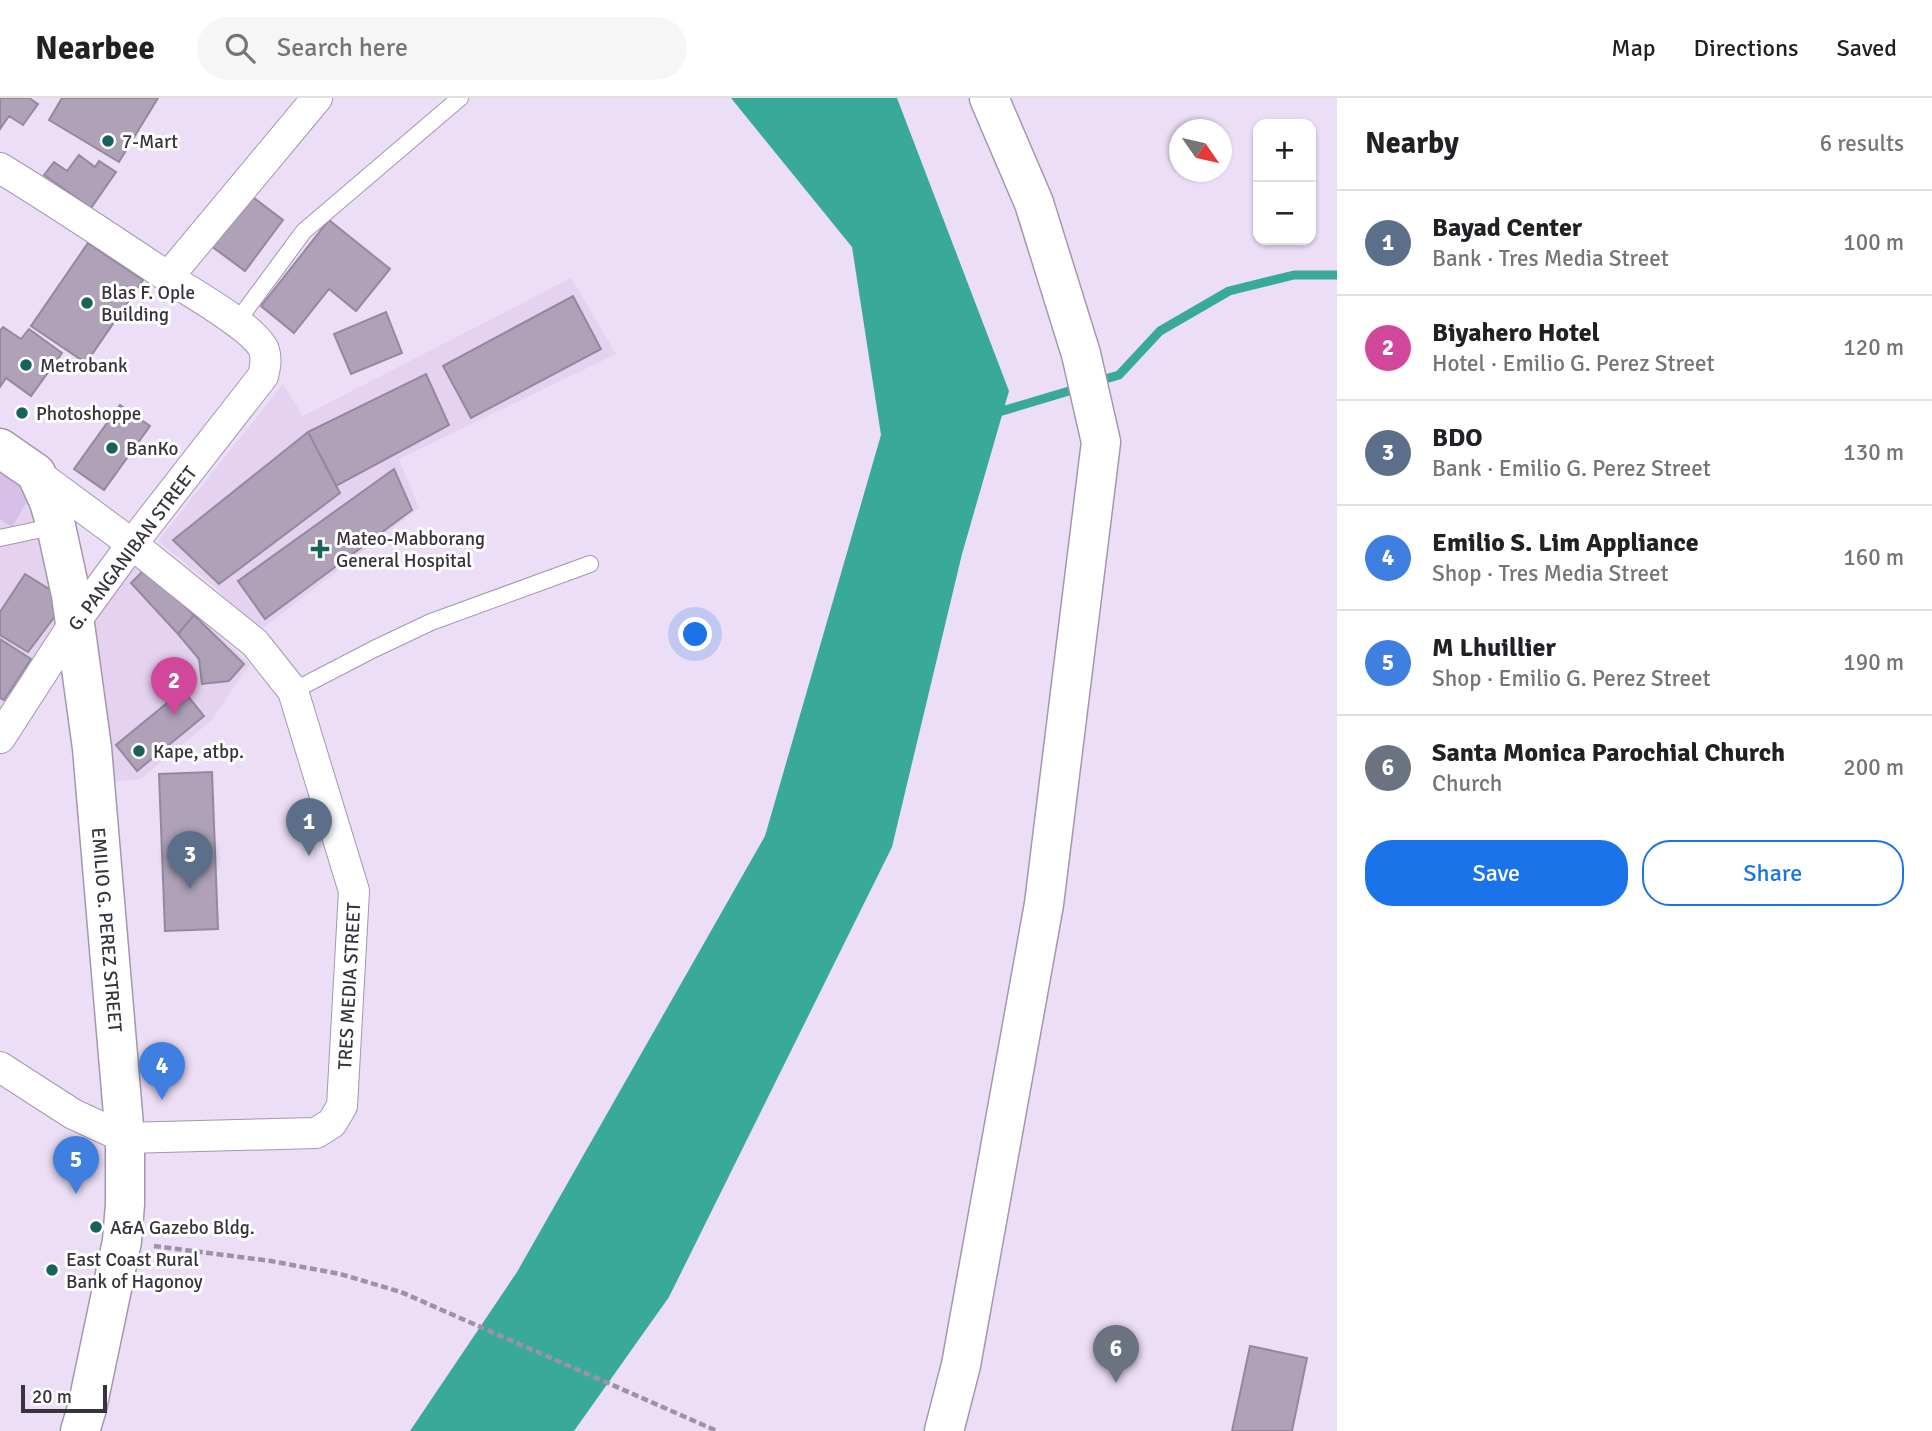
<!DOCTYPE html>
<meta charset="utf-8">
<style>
:root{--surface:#fff;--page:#f6f6f6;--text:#202124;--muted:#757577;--line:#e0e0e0;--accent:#1a73e8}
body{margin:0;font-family:Signika,sans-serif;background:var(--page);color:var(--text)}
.controls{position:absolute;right:21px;top:21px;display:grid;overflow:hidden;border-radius:14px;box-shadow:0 2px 5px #0004}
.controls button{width:63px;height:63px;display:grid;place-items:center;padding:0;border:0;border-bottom:2px solid var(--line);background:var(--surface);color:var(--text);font:35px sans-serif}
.compass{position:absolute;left:1169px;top:21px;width:63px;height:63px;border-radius:50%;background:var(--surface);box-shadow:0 2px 5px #0004;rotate:124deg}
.scale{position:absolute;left:21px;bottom:18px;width:86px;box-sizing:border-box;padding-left:7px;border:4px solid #37323b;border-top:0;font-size:19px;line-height:24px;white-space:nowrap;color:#37323b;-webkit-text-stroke:5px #fff;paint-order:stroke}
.you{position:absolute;left:696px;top:537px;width:24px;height:24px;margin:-18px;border:5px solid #fff;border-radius:50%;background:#1a73e8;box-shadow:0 0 0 10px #1a73e833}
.badge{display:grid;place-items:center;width:46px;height:46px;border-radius:50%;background:var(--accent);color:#fff;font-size:23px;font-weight:700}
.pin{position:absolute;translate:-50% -58px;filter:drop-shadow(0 2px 4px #0008)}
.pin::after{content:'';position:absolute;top:37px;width:24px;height:21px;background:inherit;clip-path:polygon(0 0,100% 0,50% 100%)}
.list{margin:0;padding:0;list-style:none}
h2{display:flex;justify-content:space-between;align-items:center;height:91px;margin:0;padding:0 28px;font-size:30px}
h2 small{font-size:23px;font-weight:400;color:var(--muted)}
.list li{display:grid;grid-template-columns:46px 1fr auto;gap:21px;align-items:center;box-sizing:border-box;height:105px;padding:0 28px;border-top:2px solid var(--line)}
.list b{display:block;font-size:26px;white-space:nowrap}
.list p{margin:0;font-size:23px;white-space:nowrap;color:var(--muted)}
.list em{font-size:23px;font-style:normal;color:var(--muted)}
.actions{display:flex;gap:14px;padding:21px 28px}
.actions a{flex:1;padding:16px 0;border:2px solid var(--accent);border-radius:28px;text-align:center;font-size:24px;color:var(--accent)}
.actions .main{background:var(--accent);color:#fff}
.icon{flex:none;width:38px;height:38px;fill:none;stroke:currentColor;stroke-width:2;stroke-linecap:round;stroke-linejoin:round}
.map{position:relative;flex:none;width:1337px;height:1333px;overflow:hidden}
header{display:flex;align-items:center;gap:42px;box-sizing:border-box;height:98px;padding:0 35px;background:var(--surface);border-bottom:2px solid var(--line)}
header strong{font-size:33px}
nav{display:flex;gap:38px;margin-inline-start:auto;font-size:24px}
.search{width:490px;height:63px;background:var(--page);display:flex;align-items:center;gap:18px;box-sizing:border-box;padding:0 24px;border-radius:38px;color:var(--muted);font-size:26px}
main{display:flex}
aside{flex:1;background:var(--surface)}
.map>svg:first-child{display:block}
</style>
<header>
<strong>Nearbee</strong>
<div class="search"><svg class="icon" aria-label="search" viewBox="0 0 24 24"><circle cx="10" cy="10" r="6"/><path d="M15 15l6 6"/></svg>Search here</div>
<nav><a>Map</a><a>Directions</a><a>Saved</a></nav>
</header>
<main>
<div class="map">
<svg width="1337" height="1333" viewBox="0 0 1337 1333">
<rect width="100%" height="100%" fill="#ecdef6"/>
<path fill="#e4d2f0" d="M571,180L616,256L399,361L419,410L258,534L217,491L158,443L283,286L303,318Z
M0,371L33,393L67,528L0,630Z
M140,464L250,566L211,623L139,682L113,683L93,519Z"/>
<path fill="#d7bfe8" d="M0,371L33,393L12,429L0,421Z"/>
<path fill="#38a99a" d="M731,0H897L1009,293L962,456L892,749L669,1199L574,1333H410L517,1174L765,738L881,337L852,149Z"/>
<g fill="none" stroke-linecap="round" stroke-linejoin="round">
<path stroke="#38a99a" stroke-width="9" d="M1095,284L1119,277L1160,233L1229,193L1294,177H1337
M992,316L1079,290"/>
</g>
<path fill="#aea1b8" stroke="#95889e" stroke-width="2" d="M0,0H29L38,6L23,27L9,18L0,31Z
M62,0H158L119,64L49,22Z
M79,57L95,69L99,63L116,74L91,110L44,77L54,64L67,73Z
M246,94L283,122L245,173L207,145Z
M329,122L390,171L356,213L329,191L294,235L261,208Z
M88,145L143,182L86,265L31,228Z
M573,198L601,251L471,320L443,268Z
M386,214L402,255L351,276L334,236Z
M3,229L21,241L29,231L62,255L31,298L6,280L0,289V233Z
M426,276L449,327L336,388L308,334Z
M120,307L150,328L104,392L74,371Z
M308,334L340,395L219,486L173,442Z
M394,371L412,412L265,521L238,483Z
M146,470L194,517L178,536L131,485Z
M25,476L52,493L58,514L28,554L0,537V514Z
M194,517L244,566L229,583L202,586L199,561L178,536Z
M0,541L31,561L4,602L0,600Z
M183,592L204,618L137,673L116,647Z
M212,674L218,831L165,833L159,676Z
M1250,1248L1307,1260L1292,1333H1232Z"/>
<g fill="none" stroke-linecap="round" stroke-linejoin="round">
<g stroke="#a497ad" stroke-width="18">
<path id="lane" d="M236,225L304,133L460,0
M0,440L56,428
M293,593L374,551L431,524L590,466"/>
</g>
<g stroke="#a497ad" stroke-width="32">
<g id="street">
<path d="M0,70C61,107 120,147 180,187C199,199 256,232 264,252C267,261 265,270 263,278L132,446L75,524L0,640"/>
<path d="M168,179L317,0"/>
<path id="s1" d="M0,969L73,1016L125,1040L316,1035L332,1025L342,1008L354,793L293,593L255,545L132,446L36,375"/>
</g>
</g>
<g stroke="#a497ad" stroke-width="41">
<g id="secondary">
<path id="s2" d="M0,350L36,375L49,404L56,428L71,497L92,650L125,1040V1106L122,1143L87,1310L80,1333"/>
<path d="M944,1333L961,1267L1044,806L1101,344L1081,256L1034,105L989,0"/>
</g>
</g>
<path stroke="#9c92a3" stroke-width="4.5" stroke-dasharray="7 3.5" stroke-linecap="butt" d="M154,1148L271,1163L340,1176L401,1194L717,1333"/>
<use href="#lane" stroke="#fff" stroke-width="16"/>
<use href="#street" stroke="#fff" stroke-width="30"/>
<use href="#secondary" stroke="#fff" stroke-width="38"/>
</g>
<g fill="#186359" stroke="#fff" stroke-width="2.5">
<circle cx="108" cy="43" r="7"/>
<circle cx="87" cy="205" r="7"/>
<circle cx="26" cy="267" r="7"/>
<circle cx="22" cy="315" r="7"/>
<circle cx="112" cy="350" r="7"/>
<path d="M316.5 440.5h7v7h7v7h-7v7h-7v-7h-7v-7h7z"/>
<circle cx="139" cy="653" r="7"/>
<circle cx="96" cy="1129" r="7"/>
<circle cx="52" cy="1172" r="7"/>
</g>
<g text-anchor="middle" stroke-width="6" stroke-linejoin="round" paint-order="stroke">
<g font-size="19" fill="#37323b" stroke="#fff" text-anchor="start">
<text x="122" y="50">7-Mart</text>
<text x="101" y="201">Blas F. Ople<tspan x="101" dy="22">Building</tspan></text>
<text x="40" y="274">Metrobank</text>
<text x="36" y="322">Photoshoppe</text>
<text x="126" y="357">BanKo</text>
<text x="336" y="447">Mateo-Mabborang<tspan x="336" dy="22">General Hospital</tspan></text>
<text x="153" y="660">Kape, atbp.</text>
<text x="110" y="1136">A&amp;A Gazebo Bldg.</text>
<text x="66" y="1168">East Coast Rural<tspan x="66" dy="22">Bank of Hagonoy</tspan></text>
</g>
<g font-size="19" fill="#37323b" stroke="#fff">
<text transform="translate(132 450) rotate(-53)" y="7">G. PANGANIBAN STREET</text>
<text dy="7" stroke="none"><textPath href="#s2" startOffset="508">EMILIO G. PEREZ STREET</textPath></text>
<text dy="7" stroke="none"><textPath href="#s1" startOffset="494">TRES MEDIA STREET</textPath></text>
</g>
</g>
</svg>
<div class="controls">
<button>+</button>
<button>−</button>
</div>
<svg class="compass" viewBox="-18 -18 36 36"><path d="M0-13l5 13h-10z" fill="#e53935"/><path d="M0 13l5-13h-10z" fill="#757577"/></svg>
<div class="scale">20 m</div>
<div class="you"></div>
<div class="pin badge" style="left:309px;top:758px;background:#5c6f8a">1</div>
<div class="pin badge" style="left:174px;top:617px;background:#d1479c">2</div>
<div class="pin badge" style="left:190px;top:791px;background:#5c6f8a">3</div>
<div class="pin badge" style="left:162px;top:1002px;background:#3f7fe0">4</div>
<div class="pin badge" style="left:76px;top:1096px;background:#3f7fe0">5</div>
<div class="pin badge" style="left:1116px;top:1285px;background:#6b7280">6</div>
</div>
<aside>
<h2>Nearby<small>6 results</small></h2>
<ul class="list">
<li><span class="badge" style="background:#5c6f8a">1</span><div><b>Bayad Center</b><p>Bank · Tres Media Street</p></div><em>100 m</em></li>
<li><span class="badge" style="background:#d1479c">2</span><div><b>Biyahero Hotel</b><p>Hotel · Emilio G. Perez Street</p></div><em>120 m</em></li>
<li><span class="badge" style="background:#5c6f8a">3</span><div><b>BDO</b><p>Bank · Emilio G. Perez Street</p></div><em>130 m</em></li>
<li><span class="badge" style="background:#3f7fe0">4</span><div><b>Emilio S. Lim Appliance</b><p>Shop · Tres Media Street</p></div><em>160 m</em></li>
<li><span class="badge" style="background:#3f7fe0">5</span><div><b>M Lhuillier</b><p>Shop · Emilio G. Perez Street</p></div><em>190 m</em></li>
<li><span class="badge" style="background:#6b7280">6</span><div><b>Santa Monica Parochial Church</b><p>Church</p></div><em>200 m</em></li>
</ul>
<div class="actions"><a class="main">Save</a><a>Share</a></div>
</aside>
</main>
